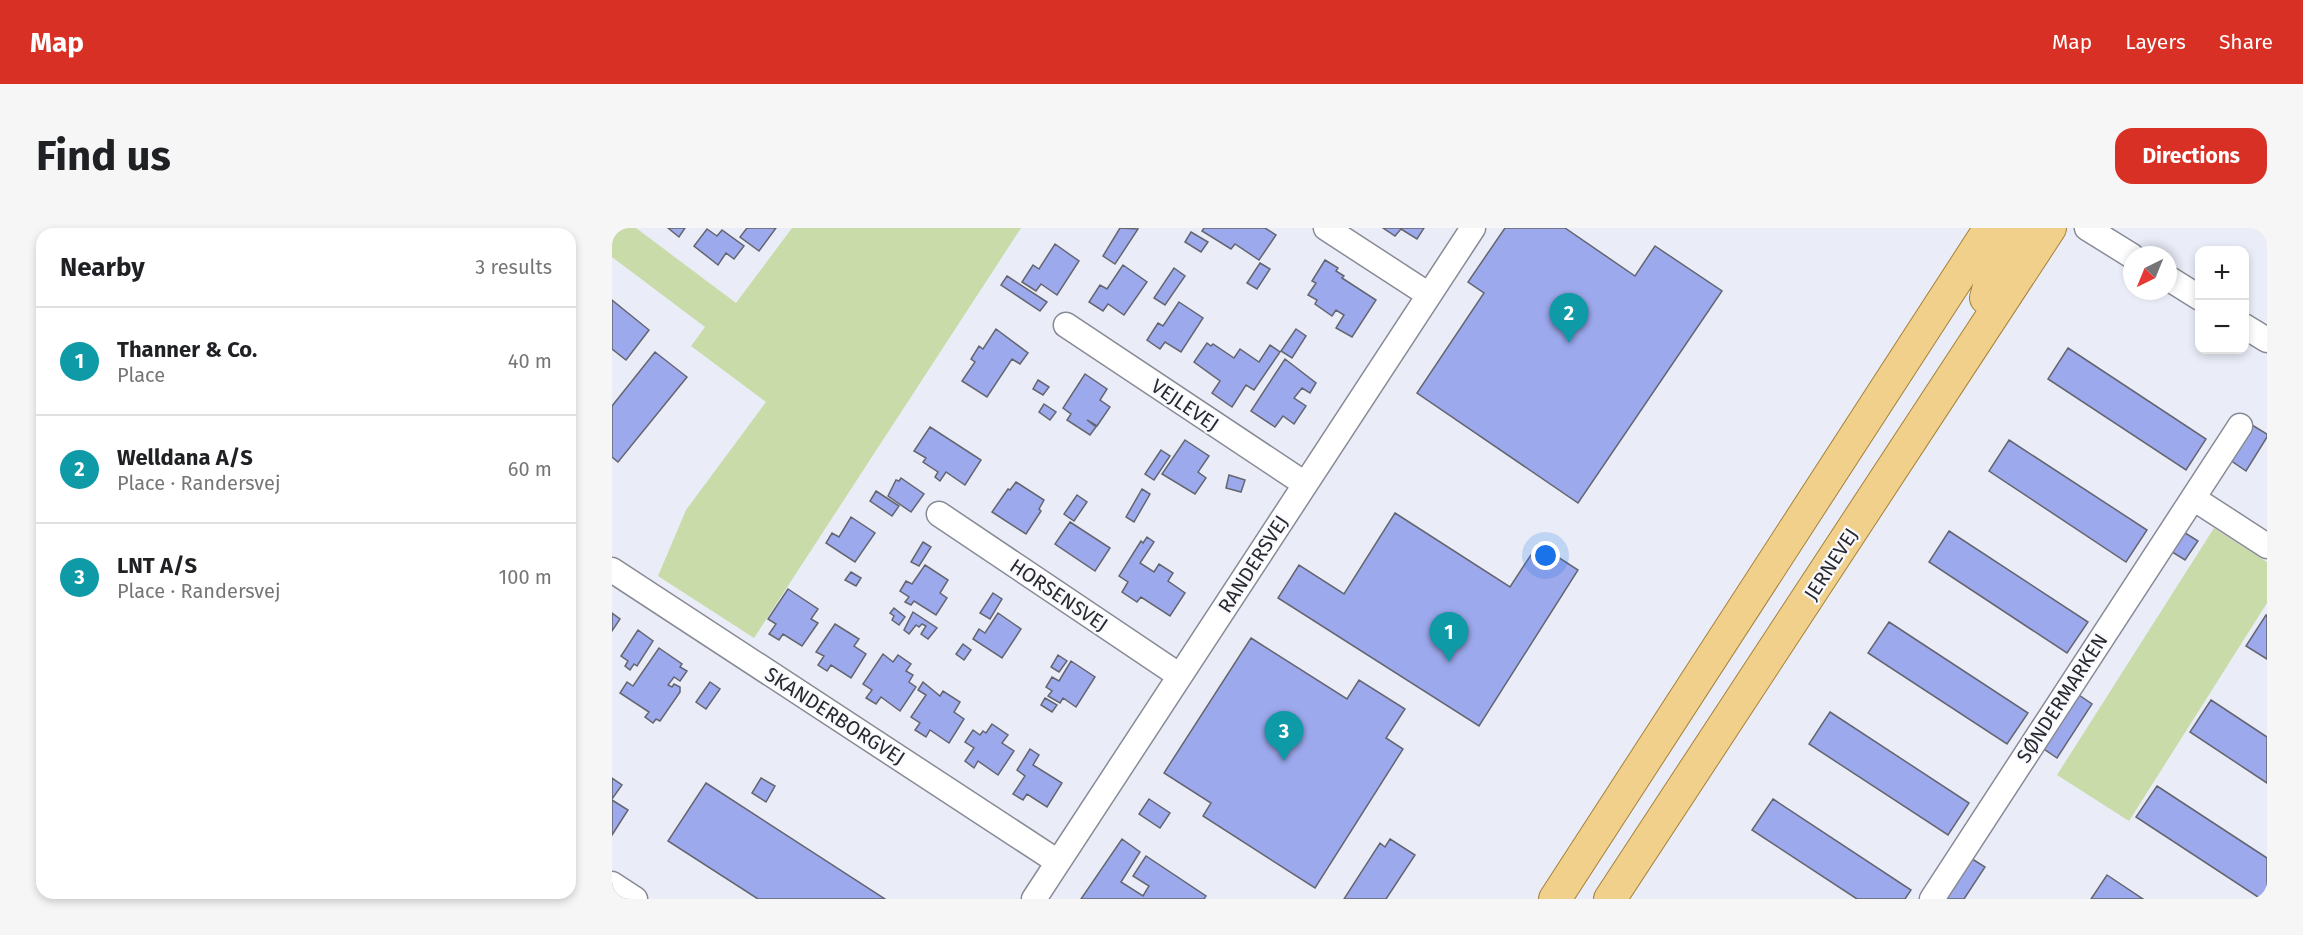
<!DOCTYPE html>
<meta charset="utf-8">
<style>
:root{--surface:#fff;--page:#f6f6f6;--text:#202124;--muted:#757577;--line:#e0e0e0;--accent:#d93025}
body{margin:0;font-family:"Fira Sans",sans-serif;background:var(--page);color:var(--text)}
.controls{position:absolute;right:18px;top:18px;display:grid;overflow:hidden;border-radius:12px;box-shadow:0 3px 9px #0003}
.controls button{width:54px;height:54px;display:grid;place-items:center;padding:0;border:0;border-bottom:2px solid var(--line);background:var(--surface);color:var(--text);font:30px sans-serif}
.compass{position:absolute;left:1511px;top:18px;width:54px;height:54px;border-radius:50%;background:var(--surface);box-shadow:0 3px 9px #0003;rotate:223deg}
.you{position:absolute;left:934px;top:328px;width:21px;height:21px;margin:-15px;border:4px solid #fff;border-radius:50%;background:#1a73e8;box-shadow:0 0 0 9px #1a73e833}
.badge{display:grid;place-items:center;width:39px;height:39px;border-radius:50%;background:var(--accent);color:#fff;font-size:20px;font-weight:700}
.pin{position:absolute;translate:-50% -50px;filter:drop-shadow(0 2px 3px #0008)}
.pin::after{content:'';position:absolute;top:32px;width:21px;height:18px;background:inherit;clip-path:polygon(0 0,100% 0,50% 100%)}
.list{margin:0;padding:0;list-style:none}
h2{display:flex;justify-content:space-between;align-items:center;height:78px;margin:0;padding:0 24px;font-size:26px}
h2 small{font-size:20px;font-weight:400;color:var(--muted)}
.list li{display:grid;grid-template-columns:39px 1fr auto;gap:18px;align-items:center;box-sizing:border-box;height:108px;padding:0 24px;border-top:2px solid var(--line)}
.list b{display:block;font-size:22px;white-space:nowrap}
.list p{margin:0;font-size:20px;white-space:nowrap;color:var(--muted)}
.list em{font-size:20px;font-style:normal;color:var(--muted)}
.map{position:relative;flex:none;width:1655px;height:671px;overflow:hidden;border-radius:18px}
header{display:flex;align-items:center;gap:36px;box-sizing:border-box;height:84px;padding:0 30px;background:var(--accent);color:#fff}
header strong{font-size:28px}
nav{display:flex;gap:33px;margin-inline-start:auto;font-size:21px}
.intro{display:flex;align-items:center;justify-content:space-between;box-sizing:border-box;height:144px;padding:0 36px}
h1{margin:0;font-size:42px}
.button{padding:15px 27px;border-radius:18px;background:var(--accent);color:#fff;font-size:21px;font-weight:700}
main{display:flex;gap:36px;padding:0 36px}
aside{flex:1;background:var(--surface);border-radius:18px;box-shadow:0 3px 9px #0003}
.map>svg:first-child{display:block}
</style>
<header>
<strong>Map</strong>
<nav><a>Map</a><a>Layers</a><a>Share</a></nav>
</header>
<div class="intro"><h1>Find us</h1><a class="button">Directions</a></div>
<main>
<aside>
<h2>Nearby<small>3 results</small></h2>
<ul class="list">
<li><span class="badge" style="background:#0f9aa8">1</span><div><b>Thanner &amp; Co.</b><p>Place</p></div><em>40 m</em></li>
<li><span class="badge" style="background:#0f9aa8">2</span><div><b>Welldana A/S</b><p>Place · Randersvej</p></div><em>60 m</em></li>
<li><span class="badge" style="background:#0f9aa8">3</span><div><b>LNT A/S</b><p>Place · Randersvej</p></div><em>100 m</em></li>
</ul>
</aside>
<div class="map">
<svg width="1655" height="671" viewBox="0 0 1655 671">
<rect width="100%" height="100%" fill="#eaedf8"/>
<path fill="#c8dba8" d="M0,0H24L124,75L180,0H409L142,410L46,348L74,282L154,174L79,118L93,99L0,29Z
M1602,300L1655,334V375L1517,593L1445,547Z"/>
<path fill="#9da9ed" stroke="#63656f" stroke-width="1.5" d="M56,0H73L67,9Z
M135,0H164L147,23L128,9Z
M508,0L526,1L503,36L491,28Z
M592,0H653L664,7L647,32L623,16L619,21L590,3Z
M771,0H812L805,11L789,1L783,8Z
M893,0H953L1023,48L1043,18L1110,63L966,275L805,165L872,65L856,54Z
M95,1L105,8L110,2L132,18L122,31L114,25L106,37L82,18Z
M579,4L596,14L589,24L573,14Z
M443,16L467,33L445,67L429,56L424,63L410,54L421,37L427,41Z
M713,32L726,40L724,43L732,48L730,50L764,72L740,109L724,100L732,87L724,82L720,88L703,76L705,72L696,67L704,55L700,53Z
M648,35L658,41L645,61L635,55Z
M511,37L535,54L512,87L496,76L491,83L477,74L488,57L495,61Z
M562,40L573,48L553,77L542,70Z
M395,48L435,74L428,83L389,57Z
M0,72L37,102L14,132L0,121Z
M567,74L591,90L569,124L553,114L548,121L535,112L546,95L551,98Z
M384,101L416,125L408,136L400,131L375,169L350,153L363,134L359,131L367,118L371,121Z
M684,101L694,108L680,130L669,123Z
M595,115L599,118L601,116L622,130L628,121L647,134L658,117L668,124L642,162L634,157L620,179L600,165L608,153L582,134Z
M1456,120L1594,211L1574,242L1436,151Z
M43,124L75,149L6,234L0,229V178Z
M673,131L704,155L698,165L690,160L682,170L694,178L682,196L671,188L663,199L639,183Z
M473,146L495,161L488,172L498,179L485,198L475,192L484,199L478,207L455,192L459,186L451,180Z
M426,152L437,159L431,167L421,161Z
M432,176L444,184L438,192L427,184Z
M1640,197L1655,206V209L1634,243L1618,232Z
M318,199L369,232L353,257L334,244L328,253L323,249L326,244L311,234L314,230L302,223Z
M573,212L597,228L586,244L594,250L583,266L550,246Z
M1397,212L1535,302L1514,334L1377,243Z
M549,222L558,228L542,252L533,246Z
M617,247L633,252L629,264L614,260Z
M289,250L312,266L299,284L276,268L284,252L287,253Z
M404,254L432,272L427,281L429,283L414,306L380,284L396,261L398,262Z
M530,261L538,266L522,294L514,289Z
M264,263L287,278L280,288L258,273Z
M465,267L475,274L462,293L452,286Z
M783,285L898,359L926,316L966,342L867,498L666,370L687,337L732,366Z
M239,289L263,305L243,334L214,315L220,305L227,309Z
M458,294L498,320L483,343L443,316Z
M1337,303L1476,394L1455,425L1317,334Z
M1570,303L1586,313L1573,332L1557,322Z
M535,309L542,314L528,335L542,344L547,336L561,345L556,353L573,365L558,388L529,369L525,374L510,364L516,354L507,348L529,313L531,315Z
M311,314L319,319L307,338L299,334Z
M313,337L336,352L328,365L335,370L324,387L302,373L299,377L293,374L297,369L288,363L294,353L300,356Z
M239,344L249,350L244,358L233,352Z
M176,361L206,381L199,391L206,395L190,418L171,406L167,412L157,406L164,396L156,391Z
M381,365L390,371L378,391L368,385Z
M282,380L293,389L287,397L280,392L282,388L278,385Z
M301,384L325,400L316,411L309,406L314,398L310,396L307,399L304,397L297,406L292,402Z
M0,385L8,391L0,403Z
M386,385L409,401L390,430L361,411L367,401L373,405Z
M1654,387H1655V431L1634,418Z
M1277,394L1416,485L1395,516L1256,425Z
M223,396L247,411L242,418L254,426L239,450L219,437L215,443L206,437L212,428L204,424Z
M26,402L41,413L25,438L22,436L18,442L13,438L16,433L9,428Z
M639,410L735,471L747,452L793,481L774,510L791,521L703,660L591,588L599,575L552,545Z
M351,416L359,422L352,432L344,426Z
M47,420L70,436L68,439L75,443L68,453L62,449L56,457L60,459L62,456L68,459V464L48,493L44,491L41,495L33,489L37,484L8,465L15,454L21,458Z
M271,426L281,434L286,427L299,436L294,443L301,447L297,454L304,459L288,483L269,469L264,476L254,470L260,462L251,456Z
M446,427L455,433L447,444L439,439Z
M459,433L483,449L464,479L451,470L448,475L436,468L440,463L434,459L440,449L447,453Z
M98,454L108,461L94,481L84,474Z
M311,454L328,468L331,463L348,474L342,484L352,491L337,515L318,502L314,509L303,502L308,495L299,489L314,467L306,462Z
M1464,465L1480,476L1445,530L1429,519Z
M433,470L445,477L440,484L429,477Z
M1599,472L1655,509V555L1578,504Z
M1218,484L1357,575L1336,607L1197,516Z
M380,496L396,507L390,515L402,523L386,547L366,533L362,540L353,533L362,520L353,514L361,502L368,507L371,503L374,505Z
M418,521L427,527L421,537L450,555L435,579L415,566L411,572L401,566L413,548L405,542Z
M0,550L10,557L0,571Z
M149,550L163,558L154,574L140,565Z
M94,555L273,671H146L56,613Z
M1545,558L1655,630V671H1649L1524,589Z
M537,571L558,585L548,600L527,586Z
M1161,571L1299,662L1293,671H1245L1140,602Z
M0,572L16,582L0,607Z
M510,611L528,624L509,654L531,668L537,658L521,648L534,628L594,668L592,671H469Z
M778,611L803,627L774,671H732L768,615L773,619Z
M1357,629L1373,639L1352,671H1330Z
M1495,647L1531,671H1479Z"/>
<g fill="none" stroke-linecap="round" stroke-linejoin="round">
<g stroke="#888b95" stroke-width="27">
<path id="minor" d="M714,0L817,67
M1475,0L1520,28
M1556,50L1588,70
M454,97L693,256
M1632,98L1655,112
M1581,270L1655,318
M327,286L568,448
M0,342L446,634
M0,656L23,671
M422,671L861,0
M1320,671L1628,198"/>
</g>
<g stroke="#a58138" stroke-width="34">
<path id="major" d="M1374,70L1378,54L1410,0
M943,671L1378,0
M998,671L1438,0"/>
</g>
<use href="#minor" stroke="#fff" stroke-width="24"/>
<use href="#major" stroke="#f1d08b" stroke-width="32"/>
</g>
<g text-anchor="middle" stroke-width="4.5" stroke-linejoin="round" paint-order="stroke">
<g font-size="20" fill="#29292e" stroke="#f9faff">
<text transform="translate(573 177) rotate(34)" y="7">VEJLEVEJ</text>
<text transform="translate(641 336) rotate(-57)" y="7">RANDERSVEJ</text>
<text transform="translate(1219 336) rotate(-57)" y="7">JERNEVEJ</text>
<text transform="translate(447 367) rotate(34)" y="7">HORSENSVEJ</text>
<text transform="translate(1450 470) rotate(-57)" y="7">SØNDERMARKEN</text>
<text transform="translate(223 488) rotate(33)" y="7">SKANDERBORGVEJ</text>
</g>
</g>
</svg>
<div class="controls">
<button>+</button>
<button>−</button>
</div>
<svg class="compass" viewBox="-18 -18 36 36"><path d="M0-13l5 13h-10z" fill="#e53935"/><path d="M0 13l5-13h-10z" fill="#757577"/></svg>
<div class="you"></div>
<div class="pin badge" style="left:837px;top:434px;background:#0f9aa8">1</div>
<div class="pin badge" style="left:957px;top:115px;background:#0f9aa8">2</div>
<div class="pin badge" style="left:672px;top:533px;background:#0f9aa8">3</div>
</div>
</main>
